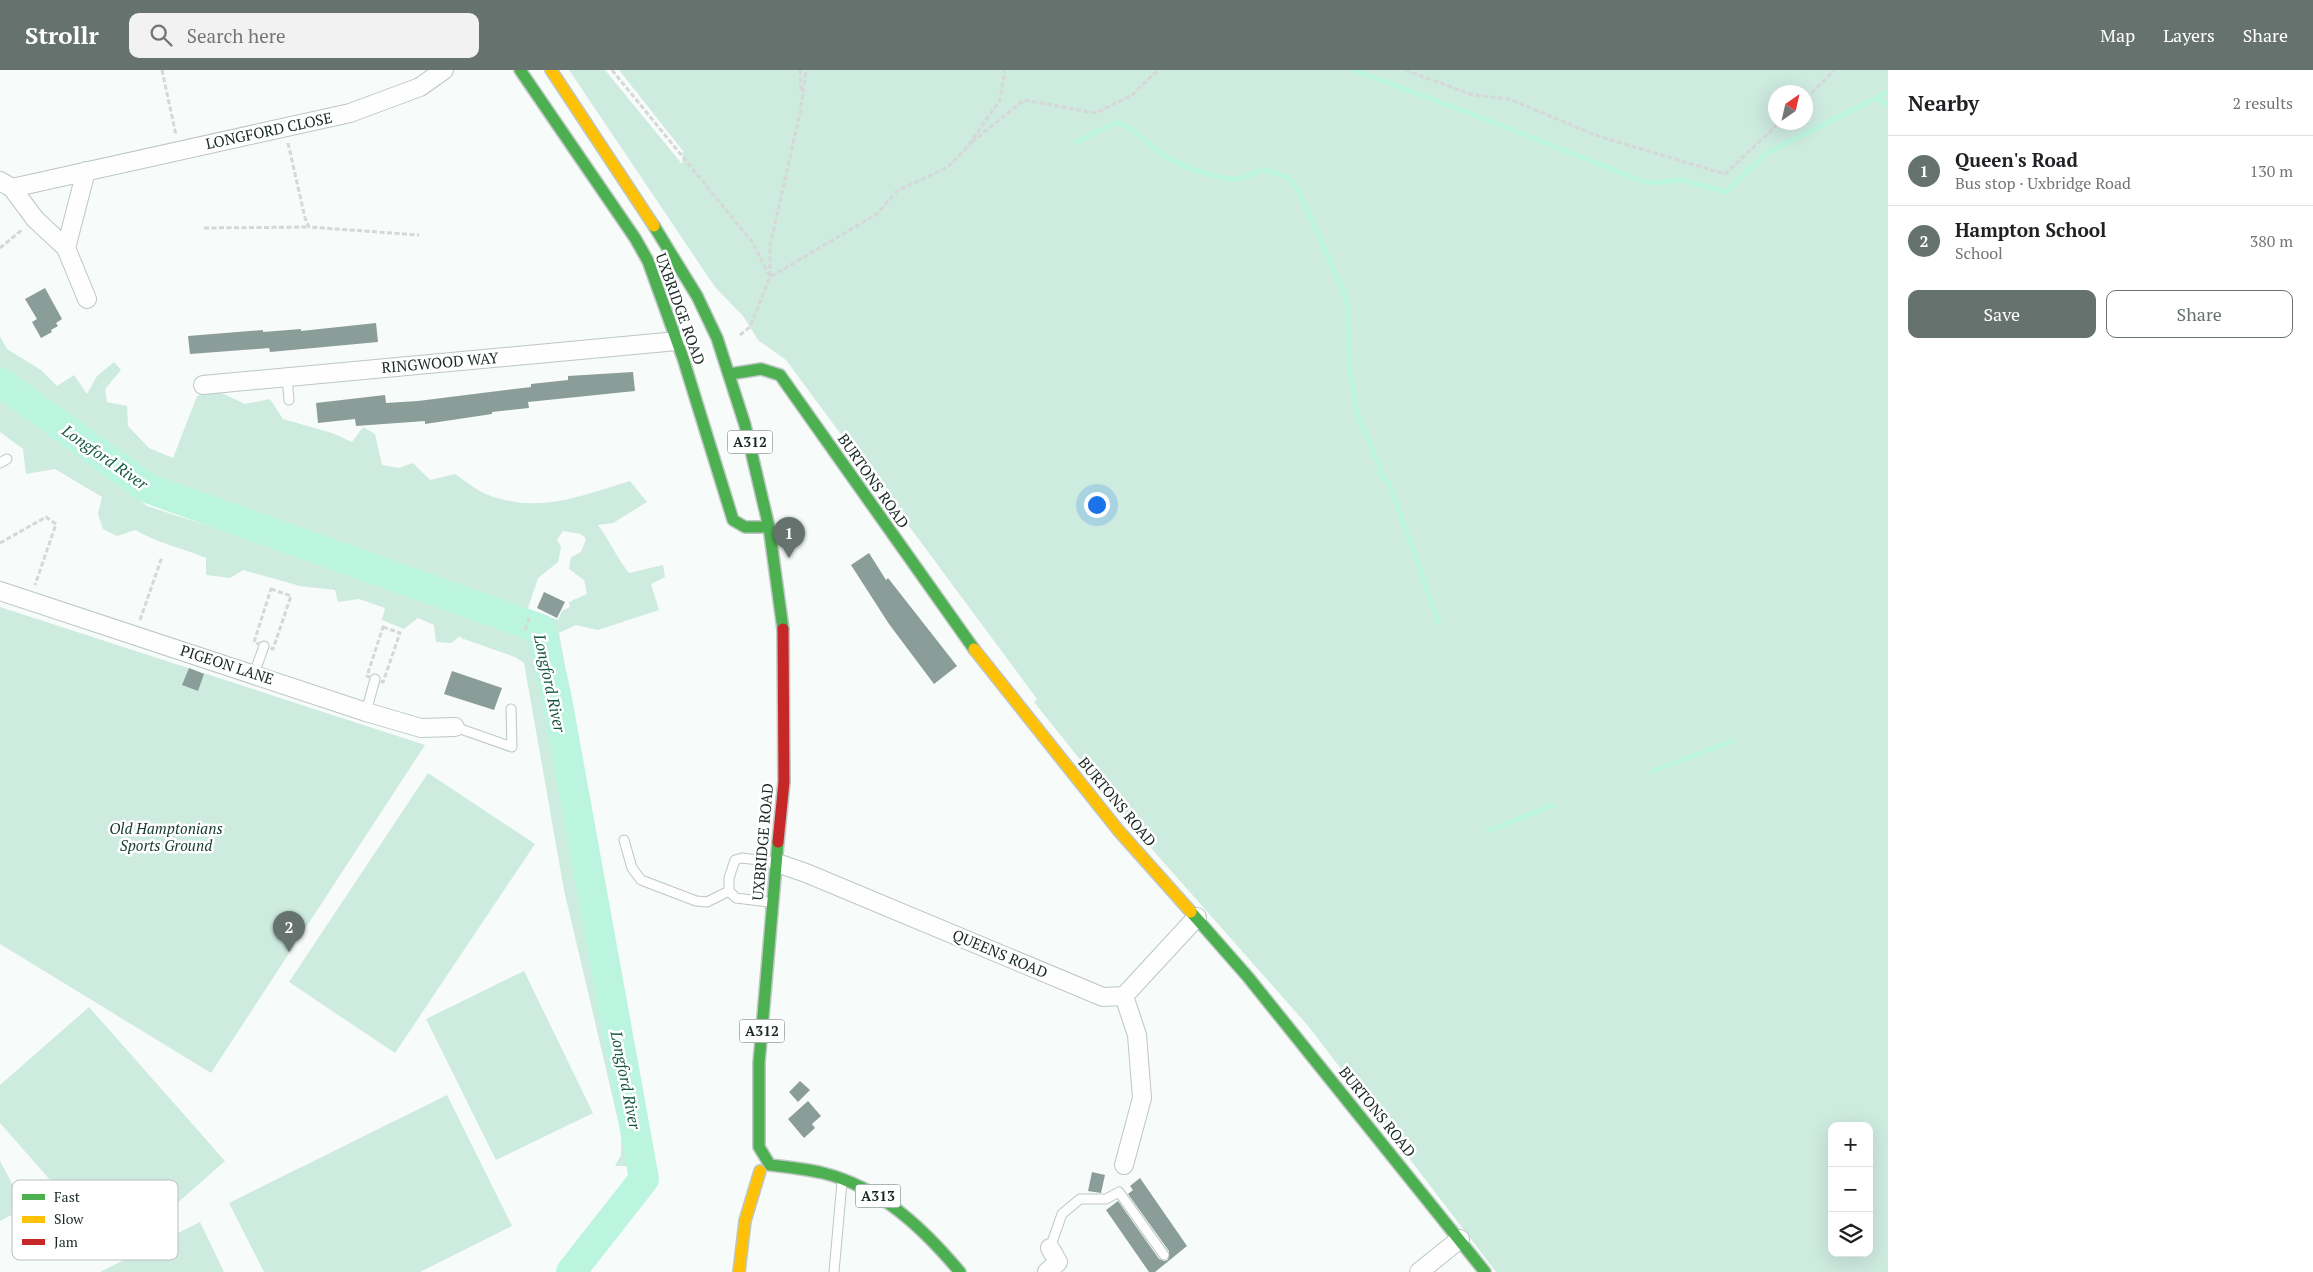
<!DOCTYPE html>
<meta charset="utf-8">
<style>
:root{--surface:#fff;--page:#f2f2f2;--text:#202124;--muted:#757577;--line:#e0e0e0;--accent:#66726e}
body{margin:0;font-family:"PT Serif",serif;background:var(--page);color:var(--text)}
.controls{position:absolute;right:15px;bottom:15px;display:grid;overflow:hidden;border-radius:10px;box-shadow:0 5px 20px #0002}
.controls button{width:45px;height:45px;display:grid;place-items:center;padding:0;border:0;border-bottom:1px solid var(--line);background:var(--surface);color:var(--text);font:25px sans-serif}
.compass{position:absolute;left:1768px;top:15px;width:45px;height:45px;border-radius:50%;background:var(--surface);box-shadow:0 5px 20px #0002;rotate:34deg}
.you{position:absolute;left:1096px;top:434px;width:18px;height:18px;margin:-12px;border:4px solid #fff;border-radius:50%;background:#1a73e8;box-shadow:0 0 0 8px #1a73e833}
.badge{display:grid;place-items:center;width:32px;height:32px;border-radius:50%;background:var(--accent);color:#fff;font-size:16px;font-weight:700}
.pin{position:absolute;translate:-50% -41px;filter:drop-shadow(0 1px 2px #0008)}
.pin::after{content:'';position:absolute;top:26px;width:18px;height:15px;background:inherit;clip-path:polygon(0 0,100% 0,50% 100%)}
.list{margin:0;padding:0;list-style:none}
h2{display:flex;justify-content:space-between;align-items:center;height:65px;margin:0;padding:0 20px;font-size:21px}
h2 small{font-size:16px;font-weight:400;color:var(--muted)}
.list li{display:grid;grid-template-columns:32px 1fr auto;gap:15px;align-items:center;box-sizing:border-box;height:70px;padding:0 20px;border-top:1px solid var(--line)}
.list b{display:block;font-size:19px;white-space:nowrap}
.list p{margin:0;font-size:16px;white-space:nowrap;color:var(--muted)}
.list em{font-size:16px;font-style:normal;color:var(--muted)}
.actions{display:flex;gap:10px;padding:15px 20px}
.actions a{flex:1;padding:11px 0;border:1px solid var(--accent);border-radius:10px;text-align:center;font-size:18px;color:var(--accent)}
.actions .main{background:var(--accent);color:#fff}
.icon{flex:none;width:28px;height:28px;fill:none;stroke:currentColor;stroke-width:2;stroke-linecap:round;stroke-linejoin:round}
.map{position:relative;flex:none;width:1888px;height:1202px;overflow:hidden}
header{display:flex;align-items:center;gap:30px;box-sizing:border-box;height:70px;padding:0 25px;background:var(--accent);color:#fff}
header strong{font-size:24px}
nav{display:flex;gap:28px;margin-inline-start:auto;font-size:18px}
.search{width:350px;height:45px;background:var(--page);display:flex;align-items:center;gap:12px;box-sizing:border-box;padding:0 18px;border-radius:10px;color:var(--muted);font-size:19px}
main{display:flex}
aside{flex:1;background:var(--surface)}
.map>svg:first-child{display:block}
</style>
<header>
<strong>Strollr</strong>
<div class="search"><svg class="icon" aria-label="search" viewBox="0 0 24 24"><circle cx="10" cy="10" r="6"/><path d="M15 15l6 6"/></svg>Search here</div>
<nav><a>Map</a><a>Layers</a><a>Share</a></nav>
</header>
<main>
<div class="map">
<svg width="1888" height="1202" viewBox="0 0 1888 1202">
<rect width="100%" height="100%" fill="#f7fbf9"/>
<path fill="#ceebe0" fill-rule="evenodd" d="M569,0H605L682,94L683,81L619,0H1888V1202H1496L1309,957L1150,777L1034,632L1037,629L786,290L758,270L743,246L715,217ZM1776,22H1806V52H1776ZM1832,1056H1869V1183H1832Z
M0,266L7,279L41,300L57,316L74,305L87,324L97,306L114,292L121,300L105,319L107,332L127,336L128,356L149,378L173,388L197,326L215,320L245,334L270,329L283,349L332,363L352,372L363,357L375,364L382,395L399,398L413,393L430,410L455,404C466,411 477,421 488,425C539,444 581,426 630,411L647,432L613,453L598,455C610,471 617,488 629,503L663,495L665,507L651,514L659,540L598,560L576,555L559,563L656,1096H615L621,1085V1063L564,820L524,593L515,587L461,568L460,566L451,573L436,572L434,555L418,548L404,559L382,550L385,538L359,529L338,532L335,520L300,516L243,500L230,508L206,505V488C183,478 157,473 135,460L117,466L103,459L98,444L102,427L55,399L26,404L23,379L0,362V330L147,436L537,563L544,587L553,585L543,553L546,546L558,550L562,541L570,537L569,532L587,524L584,510L569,499L571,487L581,482L586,469L581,464L563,461L557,470L561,477L558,492L538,508L526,544L485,529L467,519L155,416L0,304Z
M0,537L425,675L211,1003L0,874Z
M428,703L535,774L395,983L289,912Z
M524,901L593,1043L496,1090L426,949Z
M89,937L225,1091L117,1186L0,1053V1015Z
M447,1025L512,1156L420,1202H264L229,1133Z
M0,1091L25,1138L0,1151Z
M200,1152L224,1202H100Z"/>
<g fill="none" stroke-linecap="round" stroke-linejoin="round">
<path stroke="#bbf5e0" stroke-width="5" d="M1353,0L1477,46L1647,113L1682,110L1726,122L1768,82L1888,22
M1876,28L1888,35
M1076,72L1117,52C1139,60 1150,79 1170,89C1184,97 1214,107 1229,109C1240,110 1253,105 1262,99L1288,107L1299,121L1347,230L1350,302L1357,344L1380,398V404L1389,413L1439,553
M1653,701L1732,671
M1488,761L1553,735"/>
<path stroke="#bbf5e0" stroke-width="30" d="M0,312L147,418L541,559L556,624L644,1109L571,1202"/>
</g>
<path fill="#8a9d98" d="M45,218L62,249L56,253L58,256L51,260L52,262L41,268L32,252L37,249L25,229Z
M376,253L378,272L270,282L269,278L190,284L188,266L263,260V262L301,259V261Z
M633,302L635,321L528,332L529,338L492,342V344L425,354V351L356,356L355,349L318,353L316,333L385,325L386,333L418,331L531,317V314L568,310V306Z
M869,483L886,510L888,508L957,596L934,614L889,554L851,495Z
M544,522L565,532L557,548L537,538Z
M189,598L204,604L198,621L182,615Z
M452,601L502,618L494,640L444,624Z
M800,1011L810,1020L798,1032L789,1022Z
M808,1031L821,1046L812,1054L815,1058L804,1068L788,1049Z
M1092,1102L1105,1105L1101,1123L1088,1121Z
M1140,1108L1187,1176L1155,1202H1149L1106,1140L1118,1131L1159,1189L1164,1191L1168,1190L1169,1181L1128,1124L1133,1120L1130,1116Z"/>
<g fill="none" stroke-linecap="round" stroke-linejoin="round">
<g stroke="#bdc7c3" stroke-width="11">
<path id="lane" d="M287,308L289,330
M0,393L7,389
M254,604L264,576
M366,642L375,609
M455,657L512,677L511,639
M624,770L632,798L641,810L696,831L707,832L729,821
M768,832L736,828L729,821V808L735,790L742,788L774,792
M1050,1178L1062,1144L1080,1129H1106L1119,1122L1164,1185
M834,1202L842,1112"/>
</g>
<g stroke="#bdc7c3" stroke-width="20">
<path id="street" d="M86,101L66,178L87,229
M0,111L12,118L350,43L420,17L444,0
M12,118L35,149L66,178
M203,315L677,271
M0,521L366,642L421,658L455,657
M777,793L806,803L1103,927L1124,926L1197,847
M1124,1095L1142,1028L1137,965L1124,926
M1047,1202L1058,1192L1050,1178
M1419,1202L1460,1169"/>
</g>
<g stroke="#bdc7c3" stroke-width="14">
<path id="fast" d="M520,0L635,168L648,191L683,288L733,450L745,457H769
M654,156L697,226L717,268L745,355L769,457L783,559
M730,304L761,299L780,305L974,579
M1191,842L1248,907L1485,1202
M770,1095L759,1077V993L778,772
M770,1095C788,1097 806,1099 823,1103C880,1117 923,1158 960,1202"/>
</g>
<g stroke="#bdc7c3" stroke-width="14">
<path id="slow" d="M551,0L654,156
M974,579L1118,760L1191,842
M739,1202L745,1151L760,1101"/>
</g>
<g stroke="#bdc7c3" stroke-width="14">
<path id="jam" d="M778,772L784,712L783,559"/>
</g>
<path stroke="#d6d7d7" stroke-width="3" stroke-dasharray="5 2.5" stroke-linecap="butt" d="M162,0L176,65
M612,0L753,173L770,207L877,144L897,121L948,97L968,76L1000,30L1005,0
M800,0L801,21
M1405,0L1473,25L1509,29L1598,66L1725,104L1780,52
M1806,28L1835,0
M972,72L1024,30L1096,43L1132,25L1158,0
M288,73L305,148L309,157L419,165
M204,158L309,157
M0,178L23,159
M740,265L750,257L770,207V176L800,43L806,0
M0,473L46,447L56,454L35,515
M271,519L291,526L273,579L254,572Z
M140,550L162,487
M383,557L400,563L383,612L367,606Z
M525,560L530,546"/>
<use href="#lane" stroke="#fefefe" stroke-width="9"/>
<use href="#street" stroke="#fefefe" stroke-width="18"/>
<use href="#fast" stroke="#4caf50" stroke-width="11"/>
<use href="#slow" stroke="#ffc107" stroke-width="11"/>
<use href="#jam" stroke="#c62828" stroke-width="11"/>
</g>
<g text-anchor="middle" stroke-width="5" stroke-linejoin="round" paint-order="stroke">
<g fill="#fff" stroke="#5d6865" stroke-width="1">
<rect x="727.5" y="360.5" width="45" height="23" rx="4"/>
<rect x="739.5" y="949.5" width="45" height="23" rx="4"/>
<rect x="855.5" y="1114.5" width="45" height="23" rx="4"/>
</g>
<g font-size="14" font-weight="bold" fill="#182823">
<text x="750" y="377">A312</text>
<text x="762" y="966">A312</text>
<text x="878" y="1131">A313</text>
</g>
<g font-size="15" fill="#182823" stroke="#fff">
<text transform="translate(269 61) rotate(-12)" y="5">LONGFORD CLOSE</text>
<text transform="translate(680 239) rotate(70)" y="5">UXBRIDGE ROAD</text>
<text transform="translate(440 293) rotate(-5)" y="5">RINGWOOD WAY</text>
<text transform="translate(873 411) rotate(55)" y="5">BURTONS ROAD</text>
<text transform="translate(227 595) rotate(18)" y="5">PIGEON LANE</text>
<text transform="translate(1117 732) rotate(50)" y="5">BURTONS ROAD</text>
<text transform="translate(763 772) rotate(-85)" y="5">UXBRIDGE ROAD</text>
<text transform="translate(1000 884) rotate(23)" y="5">QUEENS ROAD</text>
<text transform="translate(1377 1042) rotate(51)" y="5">BURTONS ROAD</text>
</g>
<g font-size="15" font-style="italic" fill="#153a2f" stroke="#fff">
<text x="166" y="764">Old Hamptonians<tspan x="166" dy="17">Sports Ground</tspan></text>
</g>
<g font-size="16" font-style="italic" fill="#165744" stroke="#fff">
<text transform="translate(105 387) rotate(35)" y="6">Longford River</text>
<text transform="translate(550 613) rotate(78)" y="6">Longford River</text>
<text transform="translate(626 1010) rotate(79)" y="6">Longford River</text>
</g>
</g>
<rect x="12" y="1110" width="166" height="80" rx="8" fill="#fff" stroke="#babebd" stroke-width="1"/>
<rect x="22" y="1124" width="23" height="6" fill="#4caf50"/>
<rect x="22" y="1146" width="23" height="7" fill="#ffc107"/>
<rect x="22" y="1169" width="23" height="6" fill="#c62828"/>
<g font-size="14" fill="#182823">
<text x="54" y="1132">Fast</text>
<text x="54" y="1154">Slow</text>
<text x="54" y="1177">Jam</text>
</g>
</svg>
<div class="controls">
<button>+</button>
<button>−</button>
<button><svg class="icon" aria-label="layers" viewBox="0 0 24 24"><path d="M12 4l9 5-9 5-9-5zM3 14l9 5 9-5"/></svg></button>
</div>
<svg class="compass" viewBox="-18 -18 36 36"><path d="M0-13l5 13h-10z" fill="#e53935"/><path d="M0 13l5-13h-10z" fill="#757577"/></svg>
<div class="you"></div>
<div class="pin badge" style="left:789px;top:488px">1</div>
<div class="pin badge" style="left:289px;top:882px">2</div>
</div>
<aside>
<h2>Nearby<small>2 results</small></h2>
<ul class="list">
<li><span class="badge">1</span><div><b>Queen's Road</b><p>Bus stop · Uxbridge Road</p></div><em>130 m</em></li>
<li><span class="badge">2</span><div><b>Hampton School</b><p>School</p></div><em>380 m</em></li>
</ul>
<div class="actions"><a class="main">Save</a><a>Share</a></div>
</aside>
</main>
